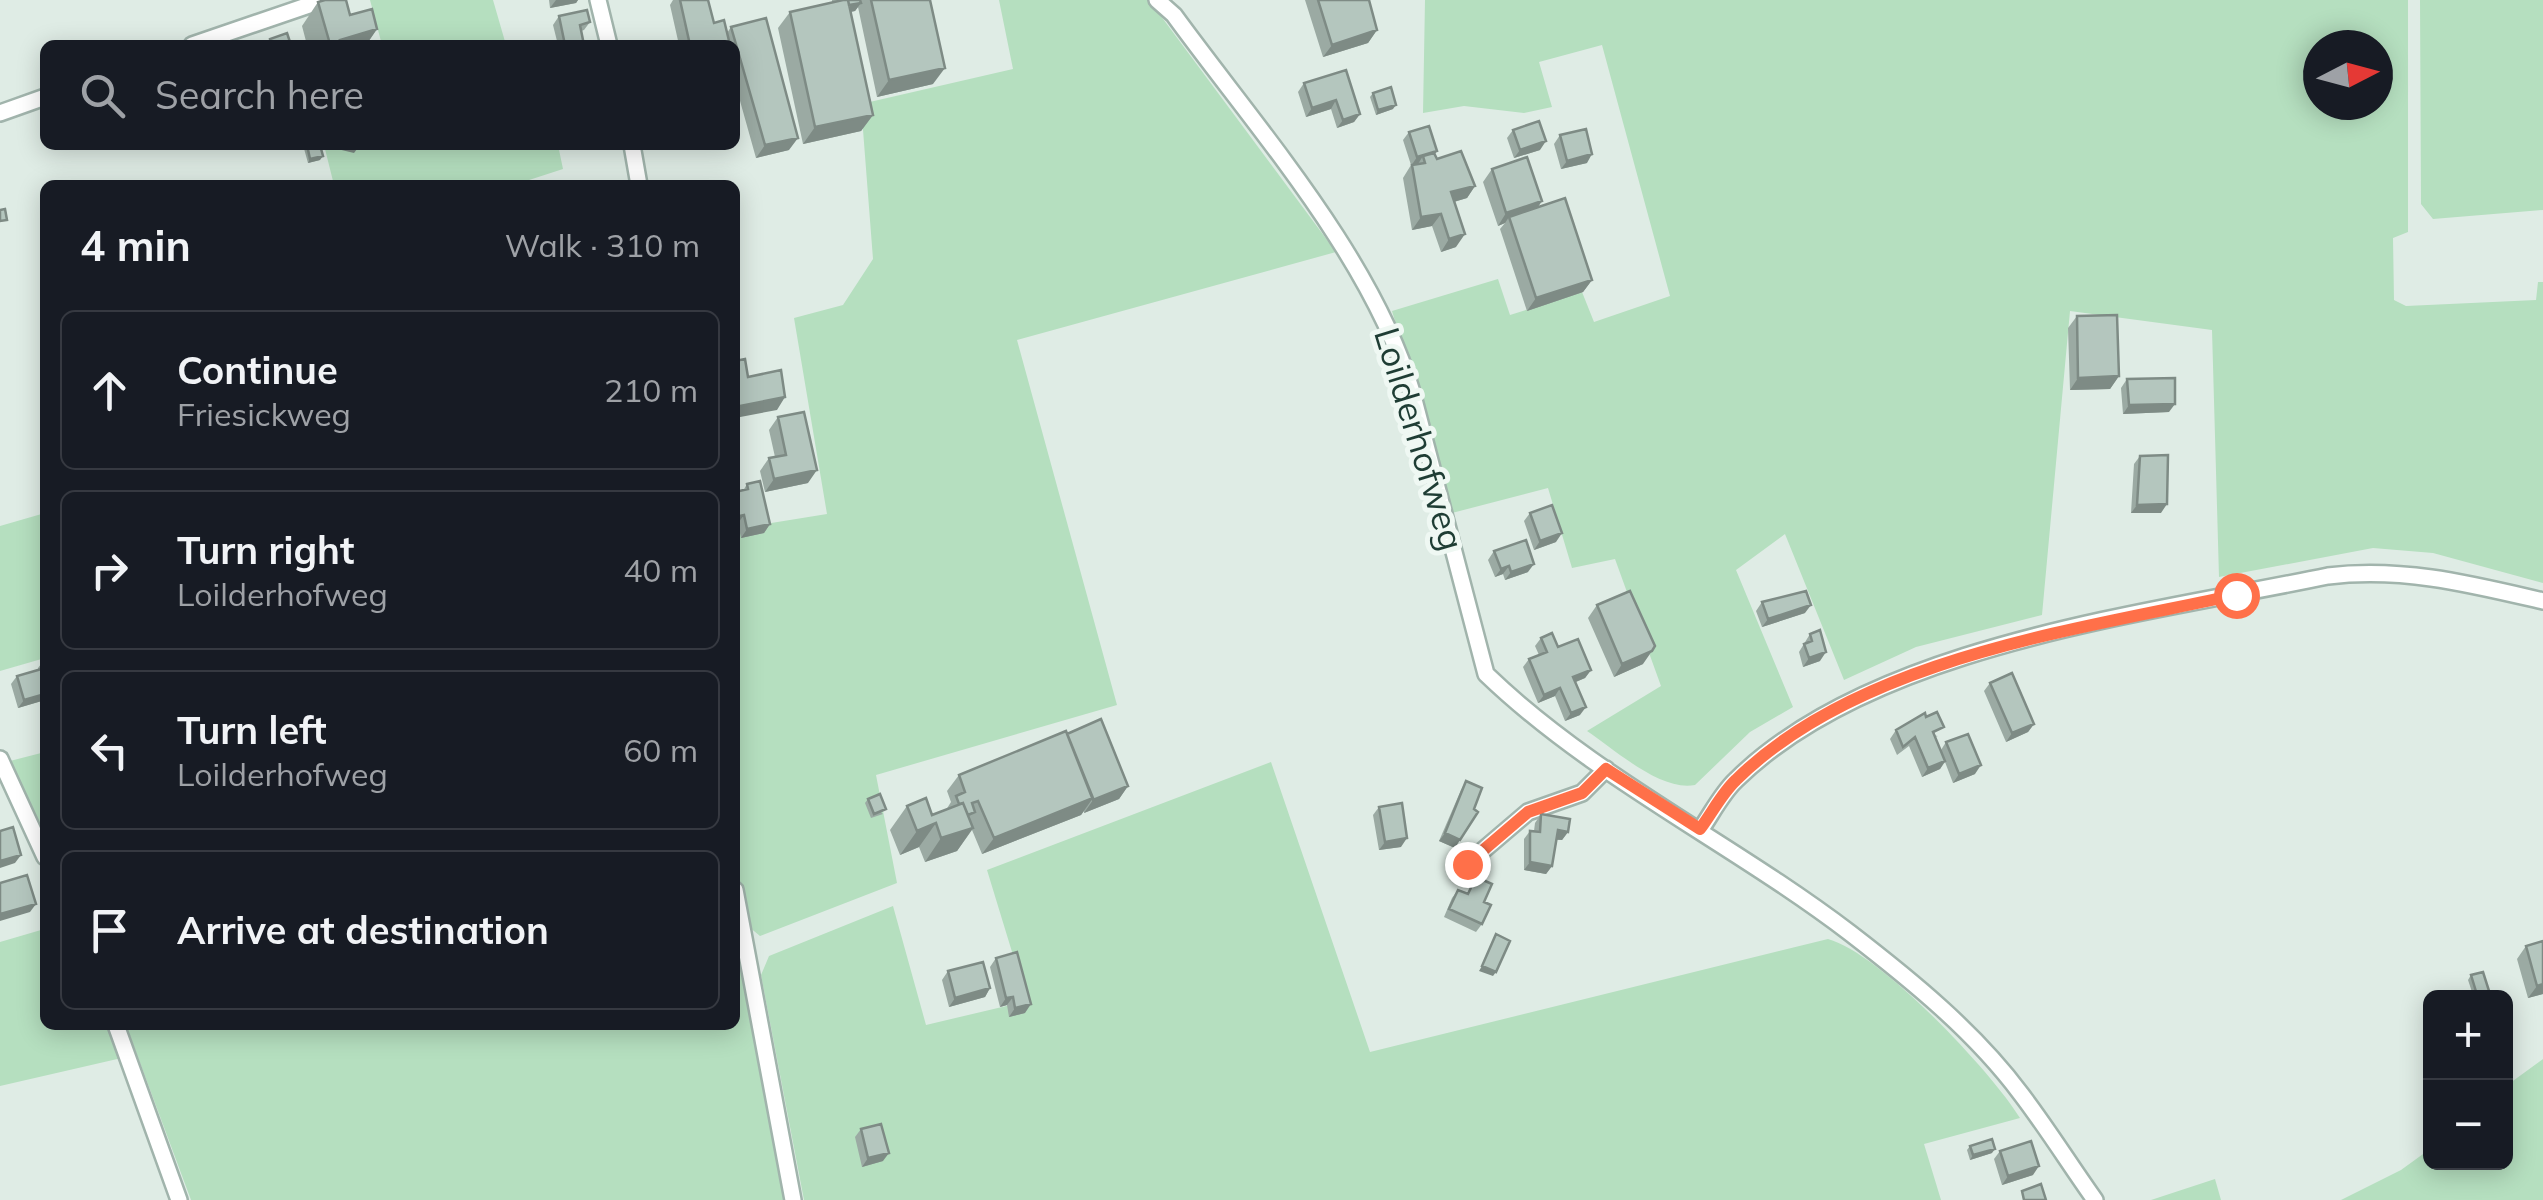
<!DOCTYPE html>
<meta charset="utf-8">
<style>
:root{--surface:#171b24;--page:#20242c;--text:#f1f3f6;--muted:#9ea1a6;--line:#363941}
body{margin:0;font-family:Mulish,sans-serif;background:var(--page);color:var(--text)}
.controls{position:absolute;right:30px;bottom:30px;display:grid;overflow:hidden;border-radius:15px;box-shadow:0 5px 25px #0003}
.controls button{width:90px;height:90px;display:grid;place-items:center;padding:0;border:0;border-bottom:2px solid var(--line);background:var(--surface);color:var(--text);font:50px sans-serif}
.compass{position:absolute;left:2303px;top:30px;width:90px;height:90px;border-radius:50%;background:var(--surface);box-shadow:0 5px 25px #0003;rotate:84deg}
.stop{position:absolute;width:30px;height:30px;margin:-22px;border:8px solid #ff7049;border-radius:50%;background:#fff}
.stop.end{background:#ff7049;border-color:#fff;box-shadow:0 2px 10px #0008}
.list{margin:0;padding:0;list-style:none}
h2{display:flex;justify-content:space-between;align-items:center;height:130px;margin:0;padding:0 40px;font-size:42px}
h2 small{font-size:32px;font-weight:400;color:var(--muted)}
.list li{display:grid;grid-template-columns:65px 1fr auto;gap:30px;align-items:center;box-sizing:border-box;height:160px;margin:0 20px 20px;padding:0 20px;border:2px solid var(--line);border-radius:15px}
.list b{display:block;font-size:38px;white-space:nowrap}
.list p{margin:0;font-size:32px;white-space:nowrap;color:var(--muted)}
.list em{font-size:32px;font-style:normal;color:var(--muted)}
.icon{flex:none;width:55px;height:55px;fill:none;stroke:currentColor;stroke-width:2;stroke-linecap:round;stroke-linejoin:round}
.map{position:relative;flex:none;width:2543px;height:1200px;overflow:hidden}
.search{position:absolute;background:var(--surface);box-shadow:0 5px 25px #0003;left:40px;top:40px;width:700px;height:110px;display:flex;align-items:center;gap:25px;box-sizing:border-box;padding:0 35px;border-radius:15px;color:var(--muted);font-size:38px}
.panel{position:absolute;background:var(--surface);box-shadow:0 5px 25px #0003;left:40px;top:180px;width:700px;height:850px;border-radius:15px}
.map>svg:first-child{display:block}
</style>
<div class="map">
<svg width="2543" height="1200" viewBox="0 0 2543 1200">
<rect width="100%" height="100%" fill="#dfece5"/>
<path fill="#b5dfbf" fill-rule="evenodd" d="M370,0H493L506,45H382Z
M999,0H1149L1336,252L1017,340L1117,705L876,775L897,883L760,936L748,926L735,857V529L827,514L794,318L843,305L873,259L861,104L1013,69Z
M1425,0H2408V232L2393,238L2394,300L2406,306L2536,300L2538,282H2543V583L2433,553L2373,548L2219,577L2212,330L2070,311L2042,615L1916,647L1844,680L1785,534L1736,570L1793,707L1750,732L1695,785C1661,792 1614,749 1587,731L1661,686L1615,559L1572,568L1548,488L1452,513L1392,311L1498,279L1510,315L1582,292L1594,322L1670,296L1602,45L1539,62L1552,107L1524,113L1464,106L1423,113ZM2318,45H2378V105H2318Z
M2420,0H2543V210L2433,219L2421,204Z
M324,145H558L563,169L526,181V185H334Z
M45,513V658L0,671V526Z
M45,752V833L10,761Z
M1271,762L1370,1052L1828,939C1880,953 1991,1071 2020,1118L1924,1144L1941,1200H804L761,975L769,956L893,906L926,1025L1027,1001L987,870Z
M41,930L45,935V1025H114L126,1057L0,1086V942Z
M735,942L785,1200H191L126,1025H735Z
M2543,1059V1200H2341L2401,1170L2430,1149V1162H2506V1086Z
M2215,1179L2221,1200H2151Z"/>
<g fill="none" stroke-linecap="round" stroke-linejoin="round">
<g stroke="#a1b4ac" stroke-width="20">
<path id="minor" d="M598,0L609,45
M1157,0L1174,15C1257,129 1372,257 1412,392L1486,674C1593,777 1732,843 1850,933C1911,980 1975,1032 2021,1094C2047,1128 2070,1165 2095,1200
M192,45L324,0
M0,113L45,97
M632,145L639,185
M0,759L45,857
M1701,829C1712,813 1722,793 1736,780C1873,645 2146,614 2328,576C2403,567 2470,584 2543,601
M1467,864L1528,812L1582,793L1606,769
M735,890L793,1200
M116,1025L179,1200"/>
</g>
<use href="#minor" stroke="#fff" stroke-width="15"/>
</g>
<path fill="#9baaa3" d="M549,0H578L576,3L550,8Z
M673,0H708L714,23L727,33L731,27L789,150L756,158L735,83V45H679L670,5Z
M832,0H930L933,84L877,97L858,7L855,11L850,12L873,115L861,131L803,144L778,28L790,12L832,2Z
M1305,0H1369L1377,30L1368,43L1323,57Z
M318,2L350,15L377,29L366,45H307L302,26Z
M559,16L590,22L584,30L581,31L584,45H558L553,25Z
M1304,83L1360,114L1354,122L1337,128L1331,109L1306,117L1298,92Z
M1373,93L1393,109L1376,115L1370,97Z
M1513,130L1540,150L1514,158L1507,138Z
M1409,132L1435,154L1437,159L1475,186L1467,198L1454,202L1456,247L1441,252L1432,226L1412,230L1403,178L1411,165L1403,140Z
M1560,135L1587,163L1561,169L1554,144Z
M303,145H320V160L308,163Z
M1492,169L1538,207L1592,280L1583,292L1527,311L1500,229L1505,223L1498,226L1483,182Z
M2077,316L2119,376L2110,389L2070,390L2068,328Z
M2127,379L2169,412L2123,414L2121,388Z
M778,417L808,483L765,492L760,471L769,458L775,457L769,430Z
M2140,456L2161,513H2131L2134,464Z
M747,484L770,524L764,533L741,538L738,523L743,491Z
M1530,513L1556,542L1534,550L1524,521Z
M1494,551L1528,572L1505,580L1503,574L1495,577L1488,560Z
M1762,602L1805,613L1762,627L1756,611Z
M1597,605L1643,664L1614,677L1588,618Z
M1810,634L1820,661L1803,667L1799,652Z
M1541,638L1558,647L1591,670L1585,678L1576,682L1580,715L1565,721L1555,696L1538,703L1523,667L1529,659L1539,655L1535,646Z
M45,659V700L18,708L11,684L17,676L38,670V668Z
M1990,683L2034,724L2028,732L2006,742L1984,691Z
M1896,730L1938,736L1935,737L1941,750L1946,742L1975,774L1953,783L1945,762L1940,769L1922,777L1909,746L1897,755L1890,739Z
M1067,734L1128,786L1119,799L1084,813V811L1081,815L982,854L972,830L957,851L925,862L919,847L900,855L890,830L907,806L932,815L946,810L951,802L947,791L959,775Z
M1466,781L1455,848L1439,841L1461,790Z
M868,799L883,814L871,818L865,803Z
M1379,807L1401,847L1379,850L1373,815Z
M1541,814L1568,832L1562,840H1557L1552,866L1546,874L1524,870V839L1530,831H1534L1535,823Z
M1476,877L1484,902L1482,924L1476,932L1444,917L1452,898L1458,890L1467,894Z
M2543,941V994L2528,998L2517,959L2526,946Z
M996,958L1025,1013L1009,1017L1007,1005L1000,1007L990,967Z
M948,971L990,988L985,997L949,1007L942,980Z
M2471,975L2490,994L2488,998H2474L2468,980Z
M861,1129L883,1161L862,1167L855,1137Z
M1970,1146L1992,1153L1970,1160L1967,1150Z
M2000,1151L2033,1175L2002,1185L1994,1159Z"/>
<path fill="#7e8b85" d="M556,0H578L576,3L550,8Z
M861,3L855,11L835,15L841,7Z
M377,29L366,45H337L340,40Z
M1377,30L1368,43L1323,57L1332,45Z
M945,68L933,84L877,97L889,80Z
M1336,100L1331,109L1306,117L1312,108Z
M1396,105L1393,109L1376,115L1378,110Z
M1360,114L1354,122L1337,128L1343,120Z
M873,115L861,131L803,144L815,127Z
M798,138L789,150L756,158L765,145Z
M1546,141L1540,150L1514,158L1520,150Z
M326,145H360L354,153L325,146Z
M1437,151L1431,160L1423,156L1418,164L1411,166L1417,157Z
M1592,154L1587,163L1561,169L1567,161Z
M323,156L320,160L308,163L310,159Z
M1475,186L1467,198L1443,205L1451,192Z
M1542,201L1534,213L1509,217L1505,223L1498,226L1506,213Z
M1441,214L1432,226L1412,230L1421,217Z
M1465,234L1456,247L1441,252L1449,239Z
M1592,280L1583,292L1527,311L1536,298Z
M2119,376L2110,389L2070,390L2078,378Z
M785,397L777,410L735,418V407Z
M2175,404L2169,412L2123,414L2129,405Z
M817,470L808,483L765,492L774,479Z
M2167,504L2161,513H2131L2137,505Z
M744,515L738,523L735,524V517Z
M770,524L764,533L741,538L747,529Z
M1562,533L1556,542L1534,550L1540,541Z
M1534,564L1528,572L1505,580L1511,572Z
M1509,566L1503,574L1495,577L1501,569Z
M1811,605L1805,613L1762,627L1768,619Z
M1652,651L1643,664L1614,677L1622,664Z
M1826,652L1820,661L1803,667L1809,658Z
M1591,670L1585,678L1568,685L1573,677Z
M1560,688L1555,696L1538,703L1544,695Z
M45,694V700L18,708L24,700Z
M1586,707L1580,715L1565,721L1571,713Z
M2034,724L2028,732L2006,742L2012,733Z
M1945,761L1940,769L1922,777L1928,768Z
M1981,765L1975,774L1953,783L1959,774Z
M1128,786L1119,799L1084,813L1093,800Z
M1093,798L1081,815L982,854L994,838Z
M936,823L919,847L900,855L917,831Z
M973,828L957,851L925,862L941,838Z
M1558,830L1568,832L1562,840L1552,839Z
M1445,833L1460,840L1455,848L1439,841Z
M1407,838L1401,847L1379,850L1385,842Z
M21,855L15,863L0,868V861Z
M1530,862L1552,866L1546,874L1524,870Z
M36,904L30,912L0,921V914Z
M1482,966L1496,972L1493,976L1479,971Z
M2543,984V994L2528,998L2537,986Z
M990,988L985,997L949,1007L955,998Z
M1013,997L1007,1005L1000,1007L1006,998Z
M1031,1004L1025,1013L1009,1017L1015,1008Z
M1995,1149L1992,1153L1970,1160L1973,1155Z
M889,1153L883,1161L862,1167L868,1158Z
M2039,1166L2033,1175L2002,1185L2008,1176Z"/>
<path fill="#b4c6be" stroke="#7e8b85" stroke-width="2.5" d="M325,0H346L350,15L372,9L377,29L340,40L342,45H326L330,44L318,2Z
M680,0H708L714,23L724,20L730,45H690Z
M843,0H848L873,115L815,127L790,12Z
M848,0H860L861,3L849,5Z
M871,0H930L945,68L889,80Z
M1318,0H1369L1377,30L1332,45Z
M587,10L590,22L580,25L584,45H565L559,16Z
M766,18L798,138L765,145L731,27Z
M287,33L291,45H271L270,39Z
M1346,70L1360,114L1343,120L1336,100L1312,108L1304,83Z
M1391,87L1396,105L1378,110L1373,93Z
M1539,121L1546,141L1520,150L1513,130Z
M1429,126L1437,151L1417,157L1409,132Z
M1586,129L1592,154L1567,161L1560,135Z
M307,145H320L323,156L310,159Z
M1461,151L1475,186L1451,192L1465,234L1449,239L1441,214L1421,217L1412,165L1425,163L1423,156L1434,153L1437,159Z
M1527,157L1542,201L1506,213L1492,169Z
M1565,198L1592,280L1536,298L1509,217Z
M5,209L7,220L0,221V210Z
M2117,315L2119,376L2078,378L2077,316Z
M745,359L748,377L781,370L785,397L735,407V361Z
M2175,378V404L2129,405L2127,379Z
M804,412L817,470L774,479L769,458L786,455L778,417Z
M2168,455L2167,504L2137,505L2140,456Z
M760,481L770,524L747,529L744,515L735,517V492L748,489L747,484Z
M1552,505L1562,533L1540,541L1530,513Z
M1526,540L1534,564L1511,572L1509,566L1501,569L1494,551Z
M1630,591L1655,646L1652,651L1622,664L1597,605Z
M1806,591L1811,605L1768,619L1762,602Z
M1820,630L1826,652L1809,658L1804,644L1812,641L1810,634Z
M1552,633L1558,647L1578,639L1591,670L1573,677L1586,707L1571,713L1560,688L1544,695L1529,659L1547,652L1541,638Z
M45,668V694L24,700L17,676Z
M2012,673L2034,724L2012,733L1990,683Z
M1937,712L1944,727L1933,732L1945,761L1928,768L1915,737L1903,747L1896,730L1925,713L1926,717Z
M1101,719L1128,786L1093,800L1067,734Z
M1066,731L1093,798L994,838L978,801L972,803L975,812L968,815L963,803L959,804L956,796L965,792L959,775Z
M1968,734L1981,765L1959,774L1946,742Z
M1466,781L1482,788L1474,809L1478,812L1460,840L1445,833Z
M880,794L886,809L874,814L868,799Z
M926,798L932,815L963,803L973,828L941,838L936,823L917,831L907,806Z
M1402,803L1407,838L1385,842L1379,807Z
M1541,814L1570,819L1568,832L1558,830L1552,866L1530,862V831L1540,832Z
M13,827L21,855L0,861V831Z
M27,875L36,904L0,914V883Z
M1476,877L1492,884L1484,902L1491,905L1482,924L1449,909L1458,890L1468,894Z
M1496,934L1510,941L1496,972L1482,966Z
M2543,941V984L2537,986L2526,946Z
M1017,952L1031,1004L1015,1008L1013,997L1006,998L996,958Z
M983,962L990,988L955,998L948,971Z
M2483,972L2490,994L2478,998L2471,975Z
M881,1124L889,1153L868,1158L861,1129Z
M1992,1139L1995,1149L1973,1155L1970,1146Z
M2031,1141L2039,1166L2008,1176L2000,1151Z
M2041,1184L2046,1200H2024L2022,1191Z"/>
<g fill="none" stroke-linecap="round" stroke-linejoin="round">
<path stroke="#ff7049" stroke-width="12" d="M1467,864L1528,812L1582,793L1606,769L1700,829C1712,813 1722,793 1736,780C1858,659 2074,630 2236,595"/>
</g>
<g text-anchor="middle" stroke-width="10" stroke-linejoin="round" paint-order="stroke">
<g font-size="35" fill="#1e3d34" stroke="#eff8f3">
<text transform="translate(1419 439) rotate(73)" y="12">Loilderhofweg</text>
</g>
</g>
</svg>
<div class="controls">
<button>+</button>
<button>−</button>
</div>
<svg class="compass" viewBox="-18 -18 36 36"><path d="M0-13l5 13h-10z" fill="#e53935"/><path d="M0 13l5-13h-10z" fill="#9ea1a6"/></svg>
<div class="stop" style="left:2236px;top:595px"></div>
<div class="stop end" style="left:1467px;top:864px"></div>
<div class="search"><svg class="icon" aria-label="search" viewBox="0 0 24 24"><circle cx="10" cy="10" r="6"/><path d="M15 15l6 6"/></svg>Search here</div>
<section class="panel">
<h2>4 min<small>Walk · 310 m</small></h2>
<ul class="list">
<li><svg class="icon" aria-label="ahead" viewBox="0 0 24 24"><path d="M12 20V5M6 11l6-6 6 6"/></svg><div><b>Continue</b><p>Friesickweg</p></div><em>210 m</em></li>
<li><svg class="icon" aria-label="right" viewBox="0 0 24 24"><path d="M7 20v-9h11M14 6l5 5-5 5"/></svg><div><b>Turn right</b><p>Loilderhofweg</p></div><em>40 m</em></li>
<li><svg class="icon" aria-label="left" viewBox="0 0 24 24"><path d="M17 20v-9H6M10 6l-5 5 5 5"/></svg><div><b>Turn left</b><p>Loilderhofweg</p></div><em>60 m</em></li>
<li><svg class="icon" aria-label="arrive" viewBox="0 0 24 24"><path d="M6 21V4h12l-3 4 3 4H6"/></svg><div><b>Arrive at destination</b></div></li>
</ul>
</section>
</div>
